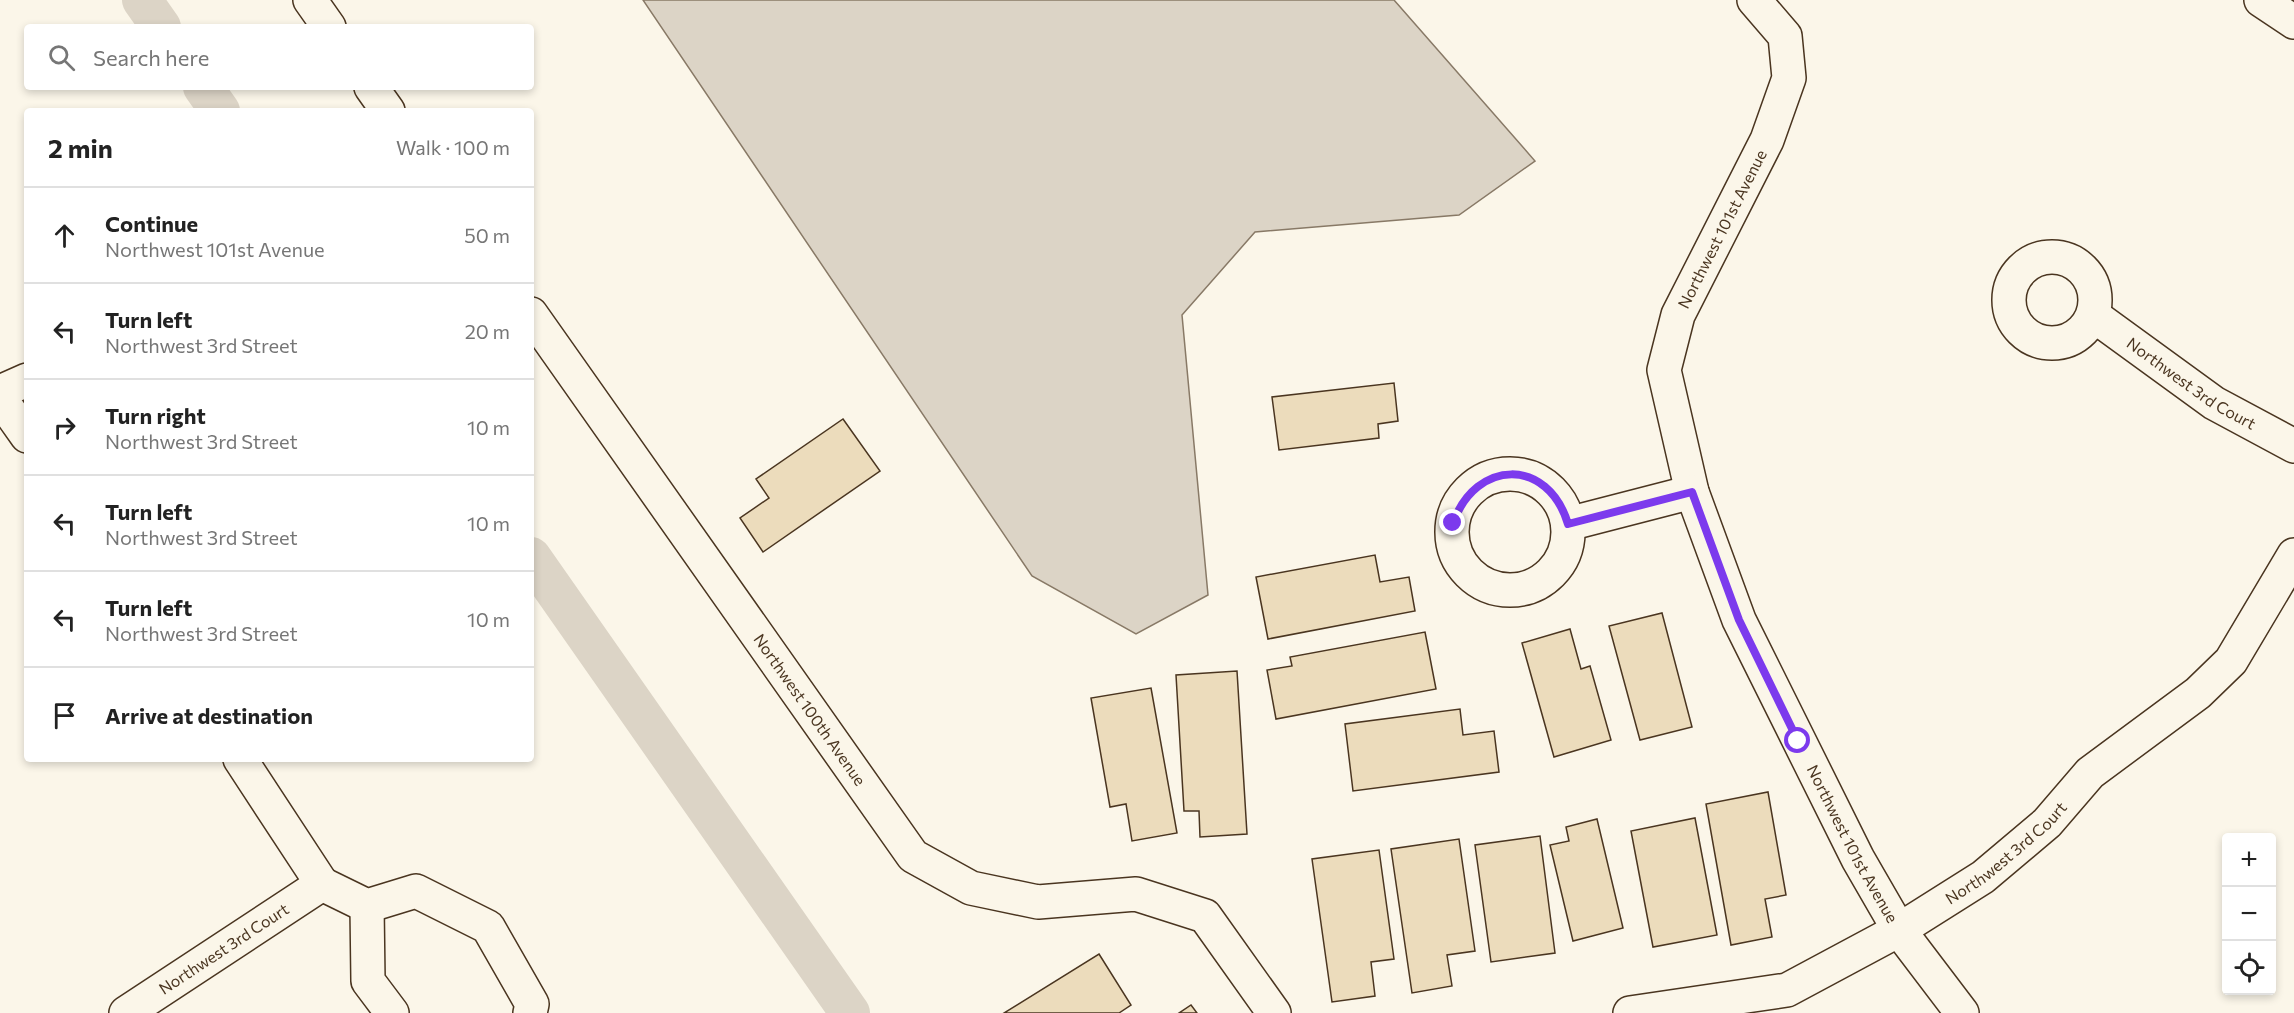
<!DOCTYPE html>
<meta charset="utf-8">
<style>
:root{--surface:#fff;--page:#f2f2f2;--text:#222;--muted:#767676;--line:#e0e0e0}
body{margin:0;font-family:Commissioner,sans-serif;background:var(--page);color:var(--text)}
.controls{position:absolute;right:18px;bottom:18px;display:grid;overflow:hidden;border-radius:6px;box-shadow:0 3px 9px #0003}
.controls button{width:54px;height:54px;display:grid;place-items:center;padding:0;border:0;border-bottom:2px solid var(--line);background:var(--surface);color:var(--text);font:30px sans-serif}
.stop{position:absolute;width:18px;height:18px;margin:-14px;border:4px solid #7c3aed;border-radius:50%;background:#fff}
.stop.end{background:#7c3aed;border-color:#fff;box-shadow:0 2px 6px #0008}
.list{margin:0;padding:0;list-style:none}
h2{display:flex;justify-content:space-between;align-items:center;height:78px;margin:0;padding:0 24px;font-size:26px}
h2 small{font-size:20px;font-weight:400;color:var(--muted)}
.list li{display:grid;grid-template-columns:39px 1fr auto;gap:18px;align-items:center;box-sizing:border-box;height:96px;padding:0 24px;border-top:2px solid var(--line)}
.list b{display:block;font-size:22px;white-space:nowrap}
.list p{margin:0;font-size:20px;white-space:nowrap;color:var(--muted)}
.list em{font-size:20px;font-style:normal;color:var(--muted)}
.icon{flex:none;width:33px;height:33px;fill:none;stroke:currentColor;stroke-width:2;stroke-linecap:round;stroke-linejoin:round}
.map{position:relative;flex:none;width:2294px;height:1013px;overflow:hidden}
.search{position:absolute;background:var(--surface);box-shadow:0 3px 9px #0003;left:24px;top:24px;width:510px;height:66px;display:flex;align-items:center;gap:15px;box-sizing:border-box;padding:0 21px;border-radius:6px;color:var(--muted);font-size:22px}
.panel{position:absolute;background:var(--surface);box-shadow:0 3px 9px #0003;left:24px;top:108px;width:510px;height:654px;border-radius:6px}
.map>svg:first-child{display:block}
</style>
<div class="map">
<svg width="2294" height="1013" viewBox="0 0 2294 1013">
<rect width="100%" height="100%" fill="#fbf6e9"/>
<path fill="#dcd4c6" stroke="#887966" stroke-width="1.5" d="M643,0H1394L1535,161L1459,215L1255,232L1182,315L1208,595L1136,634L1032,576Z"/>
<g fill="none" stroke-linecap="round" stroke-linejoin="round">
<path stroke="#dcd4c6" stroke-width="40" d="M142,0L161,27
M203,87L220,111
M531,557L850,1013"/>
</g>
<path fill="#ecdcbc" stroke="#4a3520" stroke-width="1.5" d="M1394,383L1398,421L1378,424L1379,438L1279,450L1272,397Z
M843,419L880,471L763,552L740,518L769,498L756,479Z
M1375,555L1380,582L1409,577L1415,611L1268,639L1256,577Z
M1662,613L1692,727L1640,740L1609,626Z
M1570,629L1581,669L1590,666L1611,740L1554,757L1522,643Z
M1425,632L1436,689L1276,719L1267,670L1292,666L1290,657Z
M1237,671L1247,834L1200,837L1199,811H1184L1176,675Z
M1151,688L1177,833L1132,841L1126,804L1110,807L1091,698Z
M1460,709L1463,735L1494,731L1499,772L1353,791L1345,724Z
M1768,792L1786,895L1765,899L1772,937L1731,945L1706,804Z
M1695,818L1717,935L1653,947L1631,831Z
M1597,819L1623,928L1573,941L1550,845L1569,841L1566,827Z
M1540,836L1555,953L1491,962L1475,845Z
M1459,839L1475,951L1447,955L1452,986L1412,993L1391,849Z
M1379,850L1394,959L1371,962L1375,996L1332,1002L1312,859Z
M1099,954L1131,1005L1119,1013H1004Z
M1191,1005L1197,1013H1179Z"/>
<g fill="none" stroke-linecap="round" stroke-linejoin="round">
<g stroke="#4a3520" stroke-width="36">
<g id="minor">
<path d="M310,0L329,27"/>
<path id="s1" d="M1754,0L1785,36L1789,78L1767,140L1678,315L1664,370L1692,492L1739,620L1858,859L1899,930L1962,1013"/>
<path d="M371,87L388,111"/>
<circle cx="2052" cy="300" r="43"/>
<path id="s2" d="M531,314L913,856L971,888L1038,902L1136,894L1205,916L1274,1013"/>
<path id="s3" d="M2093,315L2214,403L2294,446"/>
<path d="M0,392L27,380"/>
<path d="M0,398L27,436"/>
<circle cx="1510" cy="532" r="58"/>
<path d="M1568,524L1692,492"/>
<path d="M240,759L322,884"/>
<path d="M322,884L367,906L416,891L488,927L532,1004L530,1013"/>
<path d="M367,906L368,981L392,1013"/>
<path id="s4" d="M126,1013L322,884"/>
<path id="s5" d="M1630,1013L1787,990L1899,930L1983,877L2047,823L2090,773L2198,693L2231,661L2294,555"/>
</g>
</g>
<g stroke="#4a3520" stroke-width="36">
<path id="major" d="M2261,0L2294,22"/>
</g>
<use href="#minor" stroke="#fbf6e9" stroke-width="33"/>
<use href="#major" stroke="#fbf6e9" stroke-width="33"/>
</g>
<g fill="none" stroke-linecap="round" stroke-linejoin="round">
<path stroke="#7c3aed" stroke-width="8" d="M1453,523C1476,459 1548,457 1568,524L1692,492L1739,620L1798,741"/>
</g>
<g text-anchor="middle" stroke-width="4.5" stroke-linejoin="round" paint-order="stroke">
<g font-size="16" fill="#4a3520" stroke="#fbf6e9">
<text transform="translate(1722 229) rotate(-63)" y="6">Northwest 101st Avenue</text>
<text dy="6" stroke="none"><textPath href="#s3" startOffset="120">Northwest 3rd Court</textPath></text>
<text dy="6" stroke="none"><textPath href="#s2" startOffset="484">Northwest 100th Avenue</textPath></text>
<text dy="6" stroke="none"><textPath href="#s1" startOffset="921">Northwest 101st Avenue</textPath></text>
<text dy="6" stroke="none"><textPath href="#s5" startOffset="418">Northwest 3rd Court</textPath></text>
<text dy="6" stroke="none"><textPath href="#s4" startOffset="117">Northwest 3rd Court</textPath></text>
</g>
</g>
</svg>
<div class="controls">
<button>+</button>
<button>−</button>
<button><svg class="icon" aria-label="locate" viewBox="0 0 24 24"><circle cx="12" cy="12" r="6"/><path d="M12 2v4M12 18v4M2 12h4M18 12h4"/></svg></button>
</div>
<div class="stop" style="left:1798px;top:741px"></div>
<div class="stop end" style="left:1453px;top:523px"></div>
<div class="search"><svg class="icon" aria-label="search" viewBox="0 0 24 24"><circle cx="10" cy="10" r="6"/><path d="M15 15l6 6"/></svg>Search here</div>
<section class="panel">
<h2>2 min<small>Walk · 100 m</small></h2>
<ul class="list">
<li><svg class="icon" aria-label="ahead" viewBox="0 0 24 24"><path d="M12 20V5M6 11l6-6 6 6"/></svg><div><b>Continue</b><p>Northwest 101st Avenue</p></div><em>50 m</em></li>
<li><svg class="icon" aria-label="left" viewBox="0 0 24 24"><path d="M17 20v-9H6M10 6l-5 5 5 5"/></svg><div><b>Turn left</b><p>Northwest 3rd Street</p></div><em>20 m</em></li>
<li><svg class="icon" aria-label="right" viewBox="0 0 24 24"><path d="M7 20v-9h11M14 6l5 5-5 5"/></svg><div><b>Turn right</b><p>Northwest 3rd Street</p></div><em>10 m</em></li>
<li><svg class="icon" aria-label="left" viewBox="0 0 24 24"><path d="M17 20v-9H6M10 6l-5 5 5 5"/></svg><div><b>Turn left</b><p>Northwest 3rd Street</p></div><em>10 m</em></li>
<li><svg class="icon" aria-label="left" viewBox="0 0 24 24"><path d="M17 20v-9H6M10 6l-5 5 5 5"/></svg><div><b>Turn left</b><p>Northwest 3rd Street</p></div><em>10 m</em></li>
<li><svg class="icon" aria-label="arrive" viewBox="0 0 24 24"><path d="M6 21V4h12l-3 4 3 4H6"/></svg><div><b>Arrive at destination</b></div></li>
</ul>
</section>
</div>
